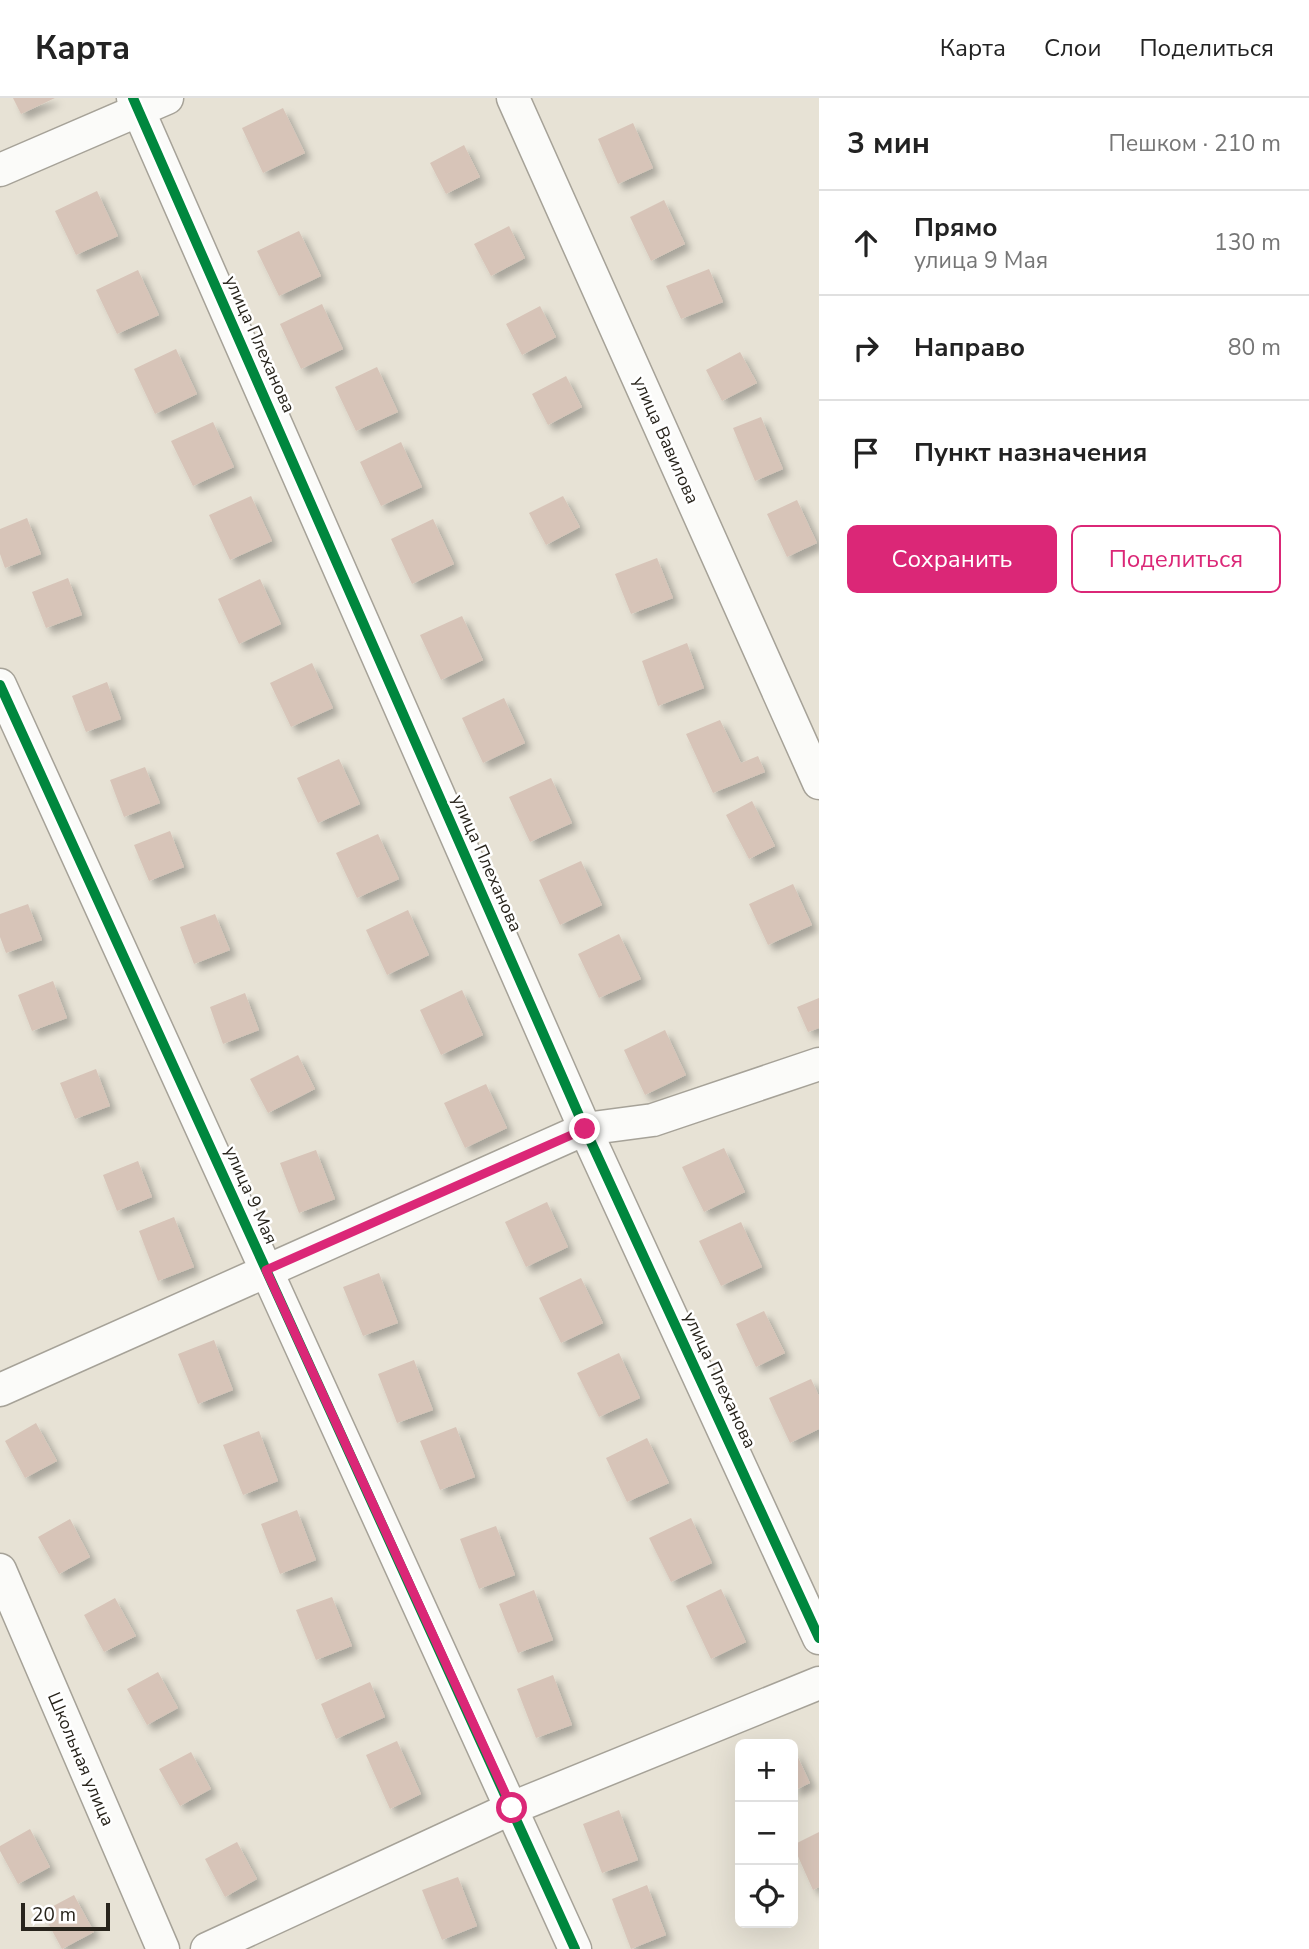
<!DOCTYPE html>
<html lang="ru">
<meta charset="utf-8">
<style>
:root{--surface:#fff;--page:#f2f2f2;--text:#222;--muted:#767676;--line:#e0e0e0;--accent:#db2777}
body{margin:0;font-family:"Nunito Sans",sans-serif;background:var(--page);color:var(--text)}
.controls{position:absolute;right:21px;bottom:21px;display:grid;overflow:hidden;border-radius:10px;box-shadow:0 7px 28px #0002}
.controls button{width:63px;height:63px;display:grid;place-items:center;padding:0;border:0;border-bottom:2px solid var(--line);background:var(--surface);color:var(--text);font:35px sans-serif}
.scale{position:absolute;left:21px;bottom:18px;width:89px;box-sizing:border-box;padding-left:7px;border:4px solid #28241c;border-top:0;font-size:19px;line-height:24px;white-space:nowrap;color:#28241c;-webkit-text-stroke:5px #fff;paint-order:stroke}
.stop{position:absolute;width:21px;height:21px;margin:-16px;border:5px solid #db2777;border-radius:50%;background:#fff}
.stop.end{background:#db2777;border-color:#fff;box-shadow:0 2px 7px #0008}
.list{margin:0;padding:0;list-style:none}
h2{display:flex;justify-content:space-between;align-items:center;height:91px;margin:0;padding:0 28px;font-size:30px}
h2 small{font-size:23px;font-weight:400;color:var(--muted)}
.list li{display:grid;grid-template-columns:46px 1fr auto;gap:21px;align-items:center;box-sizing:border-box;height:105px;padding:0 28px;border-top:2px solid var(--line)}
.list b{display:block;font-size:26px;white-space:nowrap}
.list p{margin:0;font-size:23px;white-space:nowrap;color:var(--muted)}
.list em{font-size:23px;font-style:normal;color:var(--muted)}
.actions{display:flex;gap:14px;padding:21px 28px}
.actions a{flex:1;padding:16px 0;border:2px solid var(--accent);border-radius:10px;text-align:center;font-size:24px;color:var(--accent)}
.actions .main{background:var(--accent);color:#fff}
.icon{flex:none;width:38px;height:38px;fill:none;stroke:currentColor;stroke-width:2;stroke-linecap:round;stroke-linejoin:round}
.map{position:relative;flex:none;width:819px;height:1851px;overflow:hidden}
header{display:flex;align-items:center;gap:42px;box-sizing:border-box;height:98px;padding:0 35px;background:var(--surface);border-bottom:2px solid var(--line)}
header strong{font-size:33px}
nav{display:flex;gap:38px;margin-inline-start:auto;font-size:24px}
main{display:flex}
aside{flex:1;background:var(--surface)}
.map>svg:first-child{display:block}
</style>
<header>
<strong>Карта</strong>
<nav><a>Карта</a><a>Слои</a><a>Поделиться</a></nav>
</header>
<main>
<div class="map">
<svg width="819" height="1851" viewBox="0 0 819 1851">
<defs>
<filter id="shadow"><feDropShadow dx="6" dy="6" stdDeviation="3.5" flood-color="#0004"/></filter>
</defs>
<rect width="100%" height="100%" fill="#e7e2d5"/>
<path fill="#d7c4b8" filter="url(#shadow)" d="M13,0H55L21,16Z
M283,10L305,55L263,75L242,30Z
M633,25L653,70L618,86L598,41Z
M464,47L480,79L446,96L430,65Z
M97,93L118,138L76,157L55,113Z
M664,102L685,146L651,163L630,119Z
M509,128L525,160L491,178L474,146Z
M299,133L321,178L279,198L257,153Z
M709,171L723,204L681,221L666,188Z
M138,172L159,217L117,236L96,192Z
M322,206L343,251L301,271L280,226Z
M540,208L556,239L522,257L506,226Z
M176,251L197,296L155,316L134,271Z
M740,254L757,285L722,303L706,272Z
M377,269L398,314L356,333L335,289Z
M566,278L582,309L548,327L532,296Z
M761,319L783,371L755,383L733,330Z
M213,324L234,369L193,388L171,343Z
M401,344L422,389L381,408L360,364Z
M251,398L272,443L230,462L209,417Z
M563,398L580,429L546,447L529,415Z
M797,402L817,445L787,459L767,416Z
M27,420L41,456L5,470L0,456V431Z
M433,421L454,466L412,486L391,441Z
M657,460L673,500L631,516L615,476Z
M68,480L82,517L46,530L32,494Z
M260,481L281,526L239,546L218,501Z
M462,518L483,562L441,582L420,537Z
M687,545L704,590L658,608L642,563Z
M312,565L333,610L291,629L270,585Z
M107,584L121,621L86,634L72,598Z
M504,600L525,645L483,665L462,620Z
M720,622L741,665L758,658L765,674L713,695L686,636Z
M339,661L360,706L318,725L297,680Z
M145,669L160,705L124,719L110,682Z
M551,680L572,725L530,744L509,699Z
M752,703L775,748L749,761L726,717Z
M170,733L184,769L149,783L134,747Z
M378,736L399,781L357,800L336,755Z
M581,763L602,807L560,827L539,782Z
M793,786L812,827L768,847L749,806Z
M28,806L42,842L6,855L0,839V816Z
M408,812L429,857L387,877L366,832Z
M215,816L230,852L194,866L180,829Z
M619,836L641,881L599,900L578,856Z
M53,883L67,920L32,933L18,897Z
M462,892L483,937L441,957L420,912Z
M245,895L259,932L223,946L210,909Z
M819,900V930L808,934L797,909Z
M665,932L686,977L645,997L624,952Z
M298,957L315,991L268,1015L250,981Z
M96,971L110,1008L75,1021L60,985Z
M486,986L507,1030L465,1050L444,1005Z
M724,1050L745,1094L704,1114L682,1069Z
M316,1052L335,1101L299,1115L280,1065Z
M138,1063L152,1099L117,1113L103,1077Z
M547,1104L568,1149L526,1169L505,1124Z
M174,1119L194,1169L158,1183L139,1133Z
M741,1124L762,1169L721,1188L699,1143Z
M379,1175L398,1225L363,1238L343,1189Z
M581,1180L603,1225L561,1245L539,1200Z
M764,1213L785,1255L756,1269L736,1226Z
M214,1242L233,1292L198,1306L178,1256Z
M619,1255L640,1300L599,1319L577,1275Z
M414,1262L433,1312L397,1325L378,1276Z
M811,1281L819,1298V1331L790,1345L769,1300Z
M36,1325L57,1363L25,1380L5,1343Z
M456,1329L475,1379L440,1392L420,1343Z
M259,1333L278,1383L243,1397L223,1347Z
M647,1340L669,1385L627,1404L606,1360Z
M297,1412L316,1462L280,1476L261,1426Z
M691,1420L712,1465L671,1484L649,1440Z
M70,1421L90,1459L59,1476L38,1439Z
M496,1428L515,1477L479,1491L460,1441Z
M721,1491L746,1544L711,1561L686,1508Z
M534,1492L553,1542L518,1555L499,1506Z
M332,1499L352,1548L316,1562L296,1512Z
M115,1500L136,1538L104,1554L84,1517Z
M158,1574L178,1610L147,1627L127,1591Z
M553,1577L572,1627L536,1640L517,1591Z
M370,1584L385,1619L336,1641L321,1606Z
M397,1643L421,1696L390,1711L366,1657Z
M793,1649L810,1685L793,1693Z
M191,1654L211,1691L180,1708L159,1671Z
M619,1712L638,1762L602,1775L583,1726Z
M30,1731L50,1769L18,1786L0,1753V1748Z
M819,1734V1789L813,1792L793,1747Z
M237,1744L257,1781L225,1799L205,1761Z
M458,1779L477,1828L442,1842L422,1792Z
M647,1787L666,1837L631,1851L612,1801Z
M74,1797L94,1834L62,1851L42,1814Z"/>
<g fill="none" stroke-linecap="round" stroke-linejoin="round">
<g stroke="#a6a298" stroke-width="35">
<path id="minor" d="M133,0L585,1031L819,1540
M513,0L819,685
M0,72L167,0
M0,587L575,1851
M0,1292L585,1031L653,1022L819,966
M0,1472L163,1851
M207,1851L512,1710L819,1585"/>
</g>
<use href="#minor" stroke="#fbfbf9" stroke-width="32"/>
<g stroke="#fff" stroke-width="15">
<path id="cycleway" d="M133,0L585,1031L819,1540
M0,587L575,1851"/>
</g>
<use href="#cycleway" stroke="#00873e" stroke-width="10"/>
</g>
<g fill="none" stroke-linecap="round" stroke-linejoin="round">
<path stroke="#db2777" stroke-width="9" d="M512,1710L266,1172L585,1031"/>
</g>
<g text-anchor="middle" stroke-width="5" stroke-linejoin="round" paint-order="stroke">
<g font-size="18" fill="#28241c" stroke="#fff">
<text transform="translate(260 246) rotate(66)" y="6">улица Плеханова</text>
<text transform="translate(666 342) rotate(66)" y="6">улица Вавилова</text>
<text transform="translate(487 765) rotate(66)" y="6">улица Плеханова</text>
<text transform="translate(251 1097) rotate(66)" y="6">улица 9 Мая</text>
<text transform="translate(720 1282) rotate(65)" y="6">улица Плеханова</text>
<text transform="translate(81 1661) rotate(67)" y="6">Школьная улица</text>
</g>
</g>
</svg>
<div class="controls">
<button>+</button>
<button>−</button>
<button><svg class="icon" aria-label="locate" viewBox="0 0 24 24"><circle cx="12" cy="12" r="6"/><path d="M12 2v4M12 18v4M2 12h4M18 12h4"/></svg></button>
</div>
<div class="scale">20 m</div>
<div class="stop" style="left:512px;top:1710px"></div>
<div class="stop end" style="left:585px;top:1031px"></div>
</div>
<aside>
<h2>3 мин<small>Пешком · 210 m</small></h2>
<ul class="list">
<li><svg class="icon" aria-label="ahead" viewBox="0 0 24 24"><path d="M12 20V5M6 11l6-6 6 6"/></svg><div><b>Прямо</b><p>улица 9 Мая</p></div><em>130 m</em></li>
<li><svg class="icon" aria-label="right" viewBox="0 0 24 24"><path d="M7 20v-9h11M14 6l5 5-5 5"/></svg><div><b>Направо</b></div><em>80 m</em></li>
<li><svg class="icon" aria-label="arrive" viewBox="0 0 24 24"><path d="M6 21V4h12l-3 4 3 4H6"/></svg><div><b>Пункт назначения</b></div></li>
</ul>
<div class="actions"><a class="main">Сохранить</a><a>Поделиться</a></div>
</aside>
</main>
